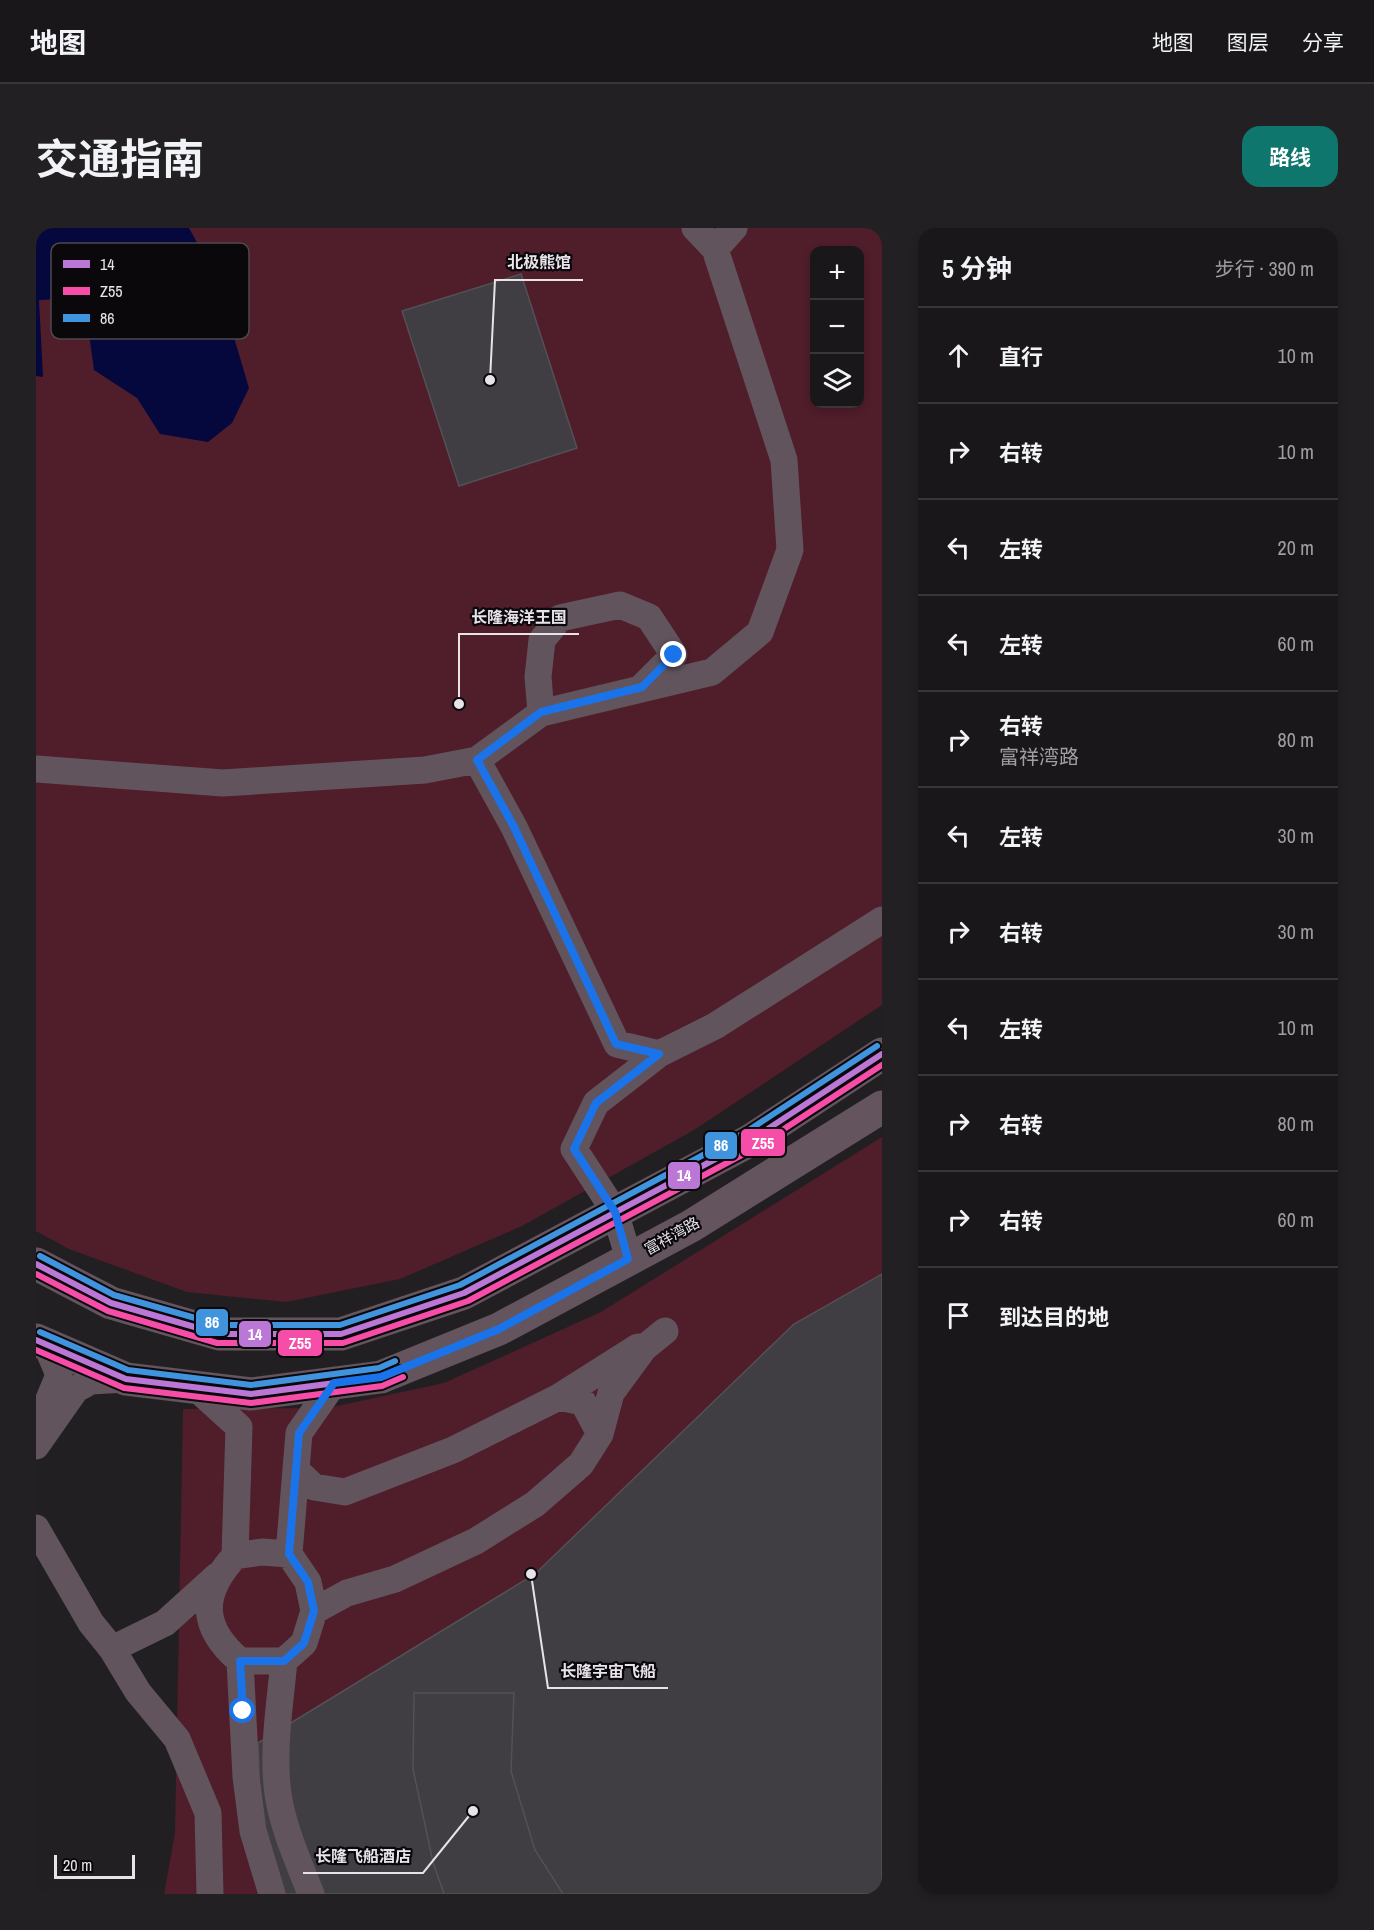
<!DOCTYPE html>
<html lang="zh">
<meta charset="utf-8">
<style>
:root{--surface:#1a171a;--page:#232023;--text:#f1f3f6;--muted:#9f9fa2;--line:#383639;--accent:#0f766e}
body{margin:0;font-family:"Archivo Narrow","Noto Sans SC",sans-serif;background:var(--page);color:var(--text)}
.controls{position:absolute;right:18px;top:18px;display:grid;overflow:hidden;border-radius:12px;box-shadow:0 3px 9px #0003}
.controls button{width:54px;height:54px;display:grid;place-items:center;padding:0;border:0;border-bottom:2px solid var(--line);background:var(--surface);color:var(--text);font:30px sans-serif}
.scale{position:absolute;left:18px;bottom:15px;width:81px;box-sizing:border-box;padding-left:6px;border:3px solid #e7e3e9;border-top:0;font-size:16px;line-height:21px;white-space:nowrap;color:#e7e3e9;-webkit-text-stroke:4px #0b080c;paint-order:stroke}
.stop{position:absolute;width:18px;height:18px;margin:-14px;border:4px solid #1a73e8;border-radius:50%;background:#fff}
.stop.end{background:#1a73e8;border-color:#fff;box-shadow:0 2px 6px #0008}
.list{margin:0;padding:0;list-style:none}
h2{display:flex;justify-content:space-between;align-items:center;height:78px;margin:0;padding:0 24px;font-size:26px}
h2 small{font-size:20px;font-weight:400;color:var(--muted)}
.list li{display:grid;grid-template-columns:39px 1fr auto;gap:18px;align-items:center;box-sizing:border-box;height:96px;padding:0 24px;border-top:2px solid var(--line)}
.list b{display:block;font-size:22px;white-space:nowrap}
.list p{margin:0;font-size:20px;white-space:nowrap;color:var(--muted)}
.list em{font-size:20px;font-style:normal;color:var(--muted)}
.icon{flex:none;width:33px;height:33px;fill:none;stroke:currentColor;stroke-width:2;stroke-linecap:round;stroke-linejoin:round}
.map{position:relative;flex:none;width:846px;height:1666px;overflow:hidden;border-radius:18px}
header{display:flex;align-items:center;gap:36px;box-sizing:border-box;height:84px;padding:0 30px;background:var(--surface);border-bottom:2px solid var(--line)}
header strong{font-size:28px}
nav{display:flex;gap:33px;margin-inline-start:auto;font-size:21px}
.intro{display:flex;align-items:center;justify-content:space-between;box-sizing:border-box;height:144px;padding:0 36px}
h1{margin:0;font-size:42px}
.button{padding:15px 27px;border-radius:18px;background:var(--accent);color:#fff;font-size:21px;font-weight:700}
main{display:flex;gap:36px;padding:0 36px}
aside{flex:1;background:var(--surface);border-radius:18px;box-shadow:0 3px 9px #0003}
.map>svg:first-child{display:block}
</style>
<header>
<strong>地图</strong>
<nav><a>地图</a><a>图层</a><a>分享</a></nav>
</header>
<div class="intro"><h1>交通指南</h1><a class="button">路线</a></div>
<main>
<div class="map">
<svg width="846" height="1666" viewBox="0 0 846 1666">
<rect width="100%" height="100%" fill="#221f23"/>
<path fill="#501d2b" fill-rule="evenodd" d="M0,0H846V777L658,902L486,998L364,1051L250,1074L151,1064L33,1021L0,1003ZM778,22H824V176H778Z
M846,909V1666H128L139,1605L147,1181L292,1180L408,1155L565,1084Z"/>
<path fill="#05083c" d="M0,0H153L180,49L213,160L196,195L172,214L124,206L101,170L58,142L48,70L3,72L7,149L0,148Z"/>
<path fill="#403e42" stroke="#525155" stroke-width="1.5" d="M485,46L541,220L423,258L366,83Z
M846,1046V1666H227L222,1515L499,1346L758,1096Z
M378,1465H478L475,1543L499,1622L527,1666H408L397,1634L377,1541Z"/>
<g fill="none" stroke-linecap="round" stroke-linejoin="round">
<path stroke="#62545d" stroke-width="27" d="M659,0L679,21
M606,459L638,427L613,389L584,377L524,390L506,412L502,449L505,485L676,444L724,404L754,322L748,232L679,21L698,0
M441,532L505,485
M0,541L187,555L389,542L441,532L478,599L581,816L623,826L679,798L846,692
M593,1031L579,984L538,921L560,875L623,826
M160,1160L203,1199L199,1328C164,1366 164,1399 204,1433H248L268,1415L278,1383L272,1354L253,1326L226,1324L199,1328
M523,1169L602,1119
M4,1193L23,1147L10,1116
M564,1206L575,1165L608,1120L629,1103
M0,1218L40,1161L55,1153L90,1151
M260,1242L278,1259L309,1264L417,1222L523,1169L547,1174L564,1206L545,1236L499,1276L440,1313L359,1351L311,1365L278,1383
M0,1300L55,1395L76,1421L102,1464L141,1511L172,1585L174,1666
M253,1326L263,1205L298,1155
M76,1421L129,1395L181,1348
M204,1433L210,1549L217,1603L236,1666
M248,1433C244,1476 236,1523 242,1566C247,1600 263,1635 275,1666"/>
<path stroke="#63545e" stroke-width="33" d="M0,1036L75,1075L183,1106H305L428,1065L715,912L846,826
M0,1112L90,1151L215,1166L345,1149L463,1101L655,998L846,879"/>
<g stroke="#0b080c" stroke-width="10">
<path id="bus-1" d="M0,1036L75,1075L183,1106H305L428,1065L715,912L846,826
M0,1112L90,1151L215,1166L345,1149L363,1141"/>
</g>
<g stroke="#0b080c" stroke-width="10">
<path id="bus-2" d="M0,1046L72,1083L181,1115H307L432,1073L719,920L846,837
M0,1122L88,1160L215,1175L346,1158L367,1149"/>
</g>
<g stroke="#0b080c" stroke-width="10">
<path id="bus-3" d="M4,1028L78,1067L184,1097H304L424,1057L710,904L841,818
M4,1104L92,1142L215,1157L343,1140L359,1133"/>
</g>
<use href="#bus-1" stroke="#ba77d6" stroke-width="6"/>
<use href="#bus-2" stroke="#f54da8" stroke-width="6"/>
<use href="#bus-3" stroke="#4094de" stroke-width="6"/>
</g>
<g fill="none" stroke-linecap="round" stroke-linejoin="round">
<path stroke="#1a73e8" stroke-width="8" d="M207,1483L204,1433H248L268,1415L278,1383L272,1354L253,1326L263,1205L298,1155L345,1149L463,1101L592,1031L579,984L538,921L560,875L623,826L580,816L478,599L441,532L505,484L606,459L638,427"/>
</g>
<g text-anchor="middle" stroke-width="4.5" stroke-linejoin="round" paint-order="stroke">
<g font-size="15" fill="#e7e3e9" stroke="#0b080c">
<text transform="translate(636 1008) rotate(-29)" y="5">富祥湾路</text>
</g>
</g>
<rect x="15" y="15" width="198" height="96" rx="9" fill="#0b080c" stroke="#4d4a4e" stroke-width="1.5"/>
<rect x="27" y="32" width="27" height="8" fill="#ba77d6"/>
<rect x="27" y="59" width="27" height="8" fill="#f54da8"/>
<rect x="27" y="86" width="27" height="8" fill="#4094de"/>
<g font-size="16" fill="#e7e3e9">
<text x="64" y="42">14</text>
<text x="64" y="69">Z55</text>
<text x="64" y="96">86</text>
</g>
<path fill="none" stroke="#e7e3e9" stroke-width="2" d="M454 152L459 52H547M423 476L423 406H543M495 1346L512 1460H632M437 1583L387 1645H267"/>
<g fill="#e7e3e9" stroke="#0b080c" stroke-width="2">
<circle cx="454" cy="152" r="6"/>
<circle cx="423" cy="476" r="6"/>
<circle cx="495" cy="1346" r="6"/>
<circle cx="437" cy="1583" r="6"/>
</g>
<g font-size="16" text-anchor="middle" font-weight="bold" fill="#e7e3e9" stroke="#0b080c" stroke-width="4.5" stroke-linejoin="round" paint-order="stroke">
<text x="503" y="40">北极熊馆</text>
<text x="483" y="395">长隆海洋王国</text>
<text x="572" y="1449">长隆宇宙飞船</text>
<text x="327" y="1634">长隆飞船酒店</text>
</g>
<g stroke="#0b080c" stroke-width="2">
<rect x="704" y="900" width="46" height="29" rx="6" fill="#f54da8"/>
<rect x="668" y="903" width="34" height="29" rx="6" fill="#4094de"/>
<rect x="631" y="933" width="34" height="29" rx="6" fill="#ba77d6"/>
<rect x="159" y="1080" width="34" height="29" rx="6" fill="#4094de"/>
<rect x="202" y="1092" width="34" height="28" rx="6" fill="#ba77d6"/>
<rect x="241" y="1101" width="46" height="28" rx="6" fill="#f54da8"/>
</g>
<g font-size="16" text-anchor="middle" font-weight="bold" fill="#fff">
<text x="727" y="921">Z55</text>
<text x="685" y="923">86</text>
<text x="648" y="953">14</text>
<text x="176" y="1100">86</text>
<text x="219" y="1112">14</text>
<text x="264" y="1121">Z55</text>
</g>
</svg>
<div class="controls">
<button>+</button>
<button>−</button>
<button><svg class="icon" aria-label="layers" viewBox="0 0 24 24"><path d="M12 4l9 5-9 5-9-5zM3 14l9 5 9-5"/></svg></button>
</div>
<div class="scale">20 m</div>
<div class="stop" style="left:207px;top:1483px"></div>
<div class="stop end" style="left:638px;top:427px"></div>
</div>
<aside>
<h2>5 分钟<small>步行 · 390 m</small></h2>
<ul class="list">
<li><svg class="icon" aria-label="ahead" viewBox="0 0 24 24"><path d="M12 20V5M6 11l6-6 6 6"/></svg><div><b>直行</b></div><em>10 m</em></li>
<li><svg class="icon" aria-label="right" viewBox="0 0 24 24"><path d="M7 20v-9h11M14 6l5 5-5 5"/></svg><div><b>右转</b></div><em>10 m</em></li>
<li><svg class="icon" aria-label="left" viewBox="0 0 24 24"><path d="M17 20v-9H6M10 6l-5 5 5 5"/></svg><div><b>左转</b></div><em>20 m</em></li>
<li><svg class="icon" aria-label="left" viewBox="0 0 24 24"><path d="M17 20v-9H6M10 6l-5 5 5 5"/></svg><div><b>左转</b></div><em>60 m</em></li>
<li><svg class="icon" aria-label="right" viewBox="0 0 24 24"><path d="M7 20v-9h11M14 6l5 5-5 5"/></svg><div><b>右转</b><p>富祥湾路</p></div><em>80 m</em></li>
<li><svg class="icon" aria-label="left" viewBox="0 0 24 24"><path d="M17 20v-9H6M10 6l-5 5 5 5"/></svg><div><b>左转</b></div><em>30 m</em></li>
<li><svg class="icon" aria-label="right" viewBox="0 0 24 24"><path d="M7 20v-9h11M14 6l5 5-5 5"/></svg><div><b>右转</b></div><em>30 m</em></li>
<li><svg class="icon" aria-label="left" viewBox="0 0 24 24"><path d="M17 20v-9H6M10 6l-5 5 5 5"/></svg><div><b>左转</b></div><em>10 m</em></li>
<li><svg class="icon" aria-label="right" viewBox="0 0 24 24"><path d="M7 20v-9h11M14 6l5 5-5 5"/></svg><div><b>右转</b></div><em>80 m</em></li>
<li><svg class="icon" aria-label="right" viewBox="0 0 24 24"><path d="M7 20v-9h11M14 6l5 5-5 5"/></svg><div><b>右转</b></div><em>60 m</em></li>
<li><svg class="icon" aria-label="arrive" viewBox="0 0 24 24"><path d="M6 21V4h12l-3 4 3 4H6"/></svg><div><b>到达目的地</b></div></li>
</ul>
</aside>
</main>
